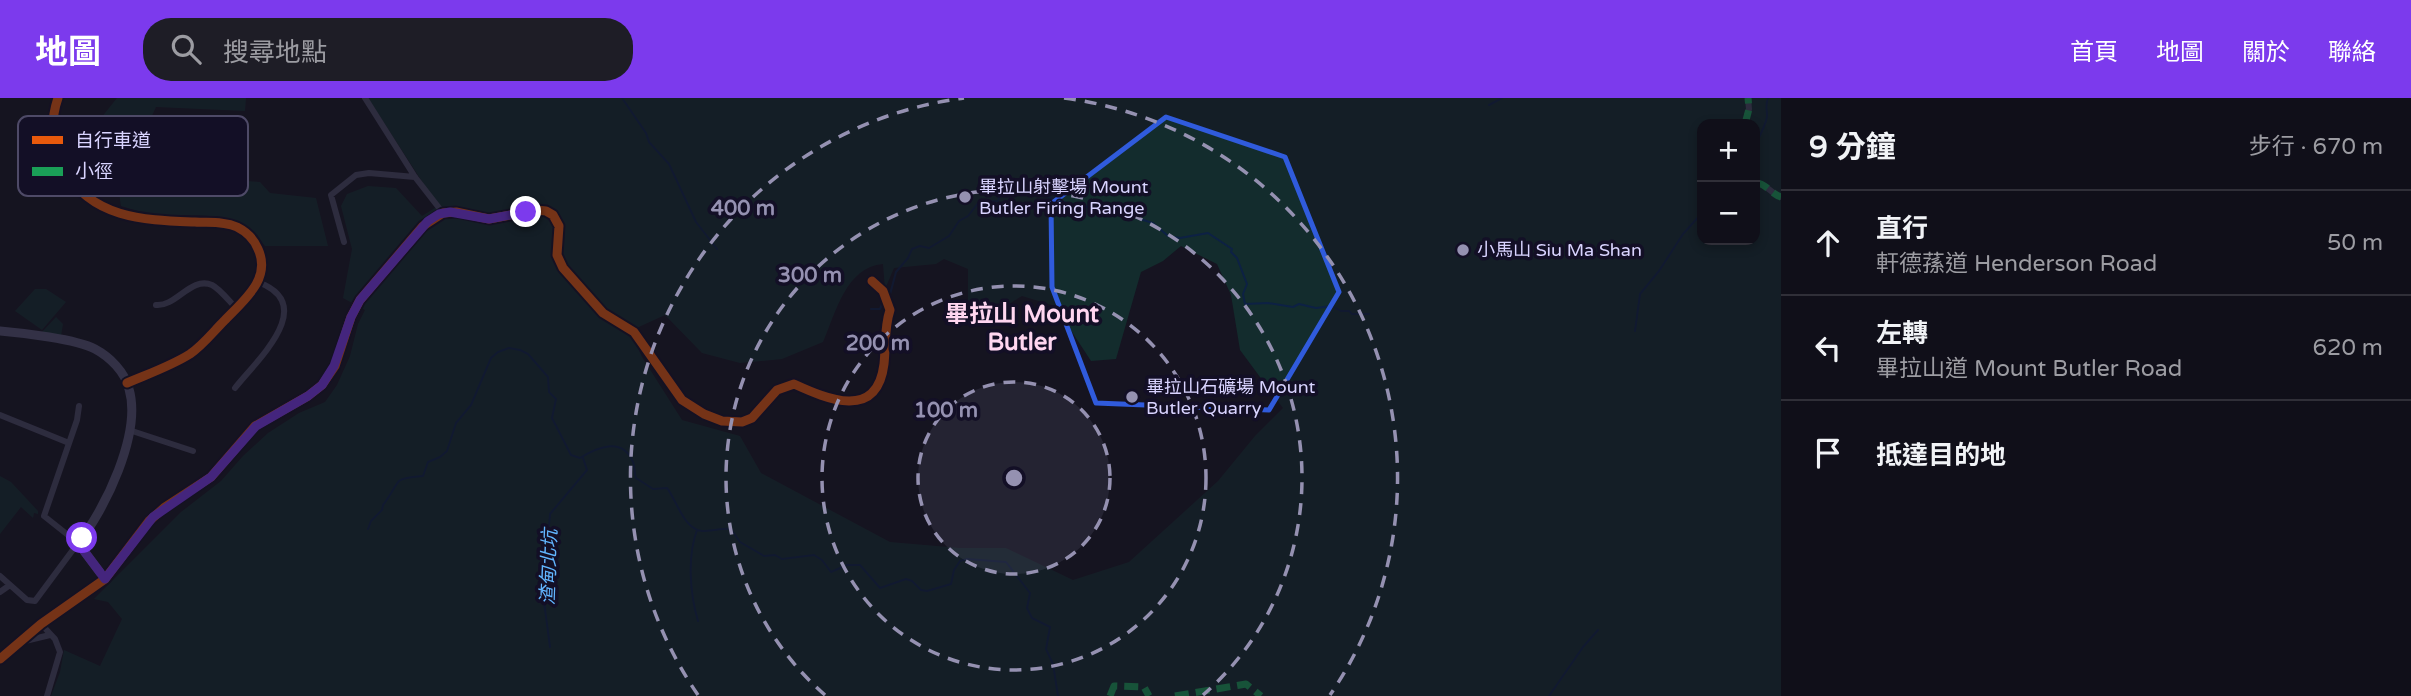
<!DOCTYPE html>
<html lang="zh-TW">
<meta charset="utf-8">
<style>
:root{--surface:#100f19;--page:#1e1d26;--text:#f1f3f6;--muted:#9c9ca2;--line:#302f38;--accent:#7c3aed}
body{margin:0;font-family:"Varela Round","Noto Sans TC",sans-serif;background:var(--page);color:var(--text)}
.controls{position:absolute;right:21px;top:21px;display:grid;overflow:hidden;border-radius:14px;box-shadow:0 4px 10px #0003}
.controls button{width:63px;height:63px;display:grid;place-items:center;padding:0;border:0;border-bottom:2px solid var(--line);background:var(--surface);color:var(--text);font:35px sans-serif}
.stop{position:absolute;width:21px;height:21px;margin:-16px;border:5px solid #7c3aed;border-radius:50%;background:#fff}
.stop.end{background:#7c3aed;border-color:#fff;box-shadow:0 2px 7px #0008}
.list{margin:0;padding:0;list-style:none}
h2{display:flex;justify-content:space-between;align-items:center;height:91px;margin:0;padding:0 28px;font-size:30px}
h2 small{font-size:23px;font-weight:400;color:var(--muted)}
.list li{display:grid;grid-template-columns:46px 1fr auto;gap:21px;align-items:center;box-sizing:border-box;height:105px;padding:0 28px;border-top:2px solid var(--line)}
.list b{display:block;font-size:26px;white-space:nowrap}
.list p{margin:0;font-size:23px;white-space:nowrap;color:var(--muted)}
.list em{font-size:23px;font-style:normal;color:var(--muted)}
.icon{flex:none;width:38px;height:38px;fill:none;stroke:currentColor;stroke-width:2;stroke-linecap:round;stroke-linejoin:round}
.map{position:relative;flex:none;width:1781px;height:598px;overflow:hidden}
header{display:flex;align-items:center;gap:42px;box-sizing:border-box;height:98px;padding:0 35px;background:var(--accent);color:#fff}
header strong{font-size:33px}
nav{display:flex;gap:38px;margin-inline-start:auto;font-size:24px}
.search{width:490px;height:63px;background:var(--page);display:flex;align-items:center;gap:18px;box-sizing:border-box;padding:0 24px;border-radius:28px;color:var(--muted);font-size:26px}
main{display:flex}
aside{flex:1;background:var(--surface)}
.map>svg:first-child{display:block}
</style>
<header>
<strong>地圖</strong>
<div class="search"><svg class="icon" aria-label="search" viewBox="0 0 24 24"><circle cx="10" cy="10" r="6"/><path d="M15 15l6 6"/></svg>搜尋地點</div>
<nav><a>首頁</a><a>地圖</a><a>關於</a><a>聯絡</a></nav>
</header>
<main>
<div class="map">
<svg width="1781" height="598" viewBox="0 0 1781 598">
<rect width="100%" height="100%" fill="#161421"/>
<path fill="#132c2d" fill-rule="evenodd" d="M117,0H246L245,13L156,9C146,29 141,46 141,69L147,74L260,84L270,95L316,100L328,148H265C235,107 197,121 154,116C143,115 132,111 121,108L119,95L104,72L97,35L101,20Z
M368,0H1781V598H51L60,574L64,552L100,568L122,521L108,504L94,501L181,414L221,383L243,358L268,335L299,315L325,304L337,287L350,258L358,226L365,212L343,200L352,151L341,108L347,96L368,88L396,90L422,118L438,108ZM1702,26H1755V142H1702ZM1181,148L1217,166L1231,197L1240,252L1283,310L1255,338L1218,383L1129,464L1073,482L1006,450H960L890,444L761,375L740,338L682,322L642,259L630,233L665,217L702,255L740,265L782,261L823,244C836,214 846,169 883,166L885,191L894,170L936,166L944,161L968,171V214L990,217L1022,198L1055,208L1091,263L1116,261L1141,174L1163,163Z
M35,191H46L66,204L42,232L15,213Z
M56,219L63,226L61,238L42,234Z
M0,378L11,384L38,413V416L34,415L33,420L21,409L0,436Z"/>
<g fill="none" stroke-linecap="round" stroke-linejoin="round">
<path stroke="#0d2144" stroke-width="2" d="M622,0L646,35L649,44L669,66L696,124L717,151
M1489,7L1502,0
M1755,46C1758,43 1767,23 1767,18C1767,10 1765,8 1768,0
M889,200L896,174L908,160L912,151L920,148L929,150L949,138L959,123L968,118L979,104L998,103L1003,89L1012,86L1069,106L1114,113L1153,125L1168,138L1180,140L1208,135L1232,151L1231,154L1237,160L1247,186L1243,196L1245,206L1268,205L1293,209L1299,206L1316,210L1332,208L1341,213H1349L1352,216H1369
M871,211H880L883,203
M1635,233L1640,196L1659,173L1683,136L1702,115
M368,431L371,423L382,412L383,407C388,401 396,386 399,383C405,379 416,379 423,378L428,364L440,359L447,353L456,325L471,307L491,260L498,254L509,250L520,252L528,256L548,279L549,294L556,301L552,320L571,357L580,360C596,350 622,338 633,364C635,369 634,375 636,380L653,391L667,390C676,401 684,432 702,433C712,433 721,430 731,431L740,444L764,458L775,457L782,461L814,457L822,462L831,474L847,467H860L880,490L906,481L912,483L921,492L927,493L951,486L954,472L960,463L967,461L1006,464L1030,495L1027,510L1032,520L1050,529L1046,551L1053,566L1058,598
M697,432C687,459 690,496 698,523
M550,549L543,496L550,416L587,372L583,360
M1549,598L1583,549L1598,532"/>
<path stroke="#4a4962" stroke-width="6" d="M365,0L415,79L443,115
M1745,26L1749,11L1748,0
M1755,85C1765,84 1771,96 1781,99
M344,144L331,97L356,77L369,75L415,79
M156,207C176,209 191,178 212,187C220,191 229,203 236,210
M235,290C257,262 319,207 258,184
M0,317L69,345
M129,332L193,353
M0,478L27,502L35,503L78,445L44,418L77,322L79,308
M105,481C123,464 133,441 150,422C167,404 192,396 210,380C227,364 238,343 256,328C279,308 312,304 329,278C341,260 343,237 351,218C358,201 421,126 436,118C455,107 473,123 493,121C510,119 540,103 554,118C566,131 553,149 560,164C565,176 597,211 608,220C616,226 628,229 635,236C664,266 677,315 723,323C766,330 759,292 794,286C827,301 877,323 884,266C886,247 884,230 890,212L883,193L872,183
M0,494L10,487
M41,526L55,541L60,554L47,598
M25,543L50,537"/>
<path stroke="#575674" stroke-width="9" d="M58,0C50,23 51,50 64,72C93,121 144,122 195,124C208,125 224,123 237,129C247,134 254,141 258,151C272,181 243,203 224,223C213,234 203,247 190,256C171,268 148,276 127,285
M0,233C23,235 76,241 95,251C110,259 125,274 129,291C142,335 105,412 78,445L105,481L41,526L0,561"/>
<path stroke="#1a9f57" stroke-width="7" stroke-dasharray="14 7" stroke-linecap="butt" d="M1745,26L1749,11L1748,0
M1755,85C1765,84 1771,96 1781,99
M1110,598L1114,588L1144,589L1149,598
M1175,598L1246,586L1261,598"/>
<g stroke="#130f26" stroke-width="13">
<path id="cycleway" d="M58,0C50,23 51,50 64,72C93,121 144,122 195,124C208,125 224,123 237,129C247,134 254,141 258,151C272,181 243,203 224,223C213,234 203,247 190,256C171,268 148,276 127,285
M0,561L41,526L105,481L149,423L165,409L211,379L255,328L308,298L322,287L335,268L351,219L360,202L423,128L443,115L456,114L489,121L537,112L546,113L553,117L559,128L557,157L563,170L603,215L634,234L682,302L704,316L722,323L742,324L752,320L777,292L794,286C827,301 877,323 884,266C886,247 884,230 890,212L883,193L872,183"/>
</g>
<use href="#cycleway" stroke="#e8590c" stroke-width="9"/>
</g>
<g fill="none" stroke-linecap="round" stroke-linejoin="round">
<path stroke="#7c3aed" stroke-width="9" d="M82,440L78,445L105,481L153,419L211,379L256,328L308,298L322,287L334,268L351,219L360,202L428,123L439,116L450,114L489,121L526,114"/>
</g>
<path d="M0 0H1781V598H0ZM1166,19L1285,59L1339,194L1269,312L1096,305L1052,189L1051,106Z" fill="#161421" fill-opacity=".55" fill-rule="evenodd"/>
<path fill="none" stroke="#305bdc" stroke-width="5" stroke-linejoin="round" d="M1166,19L1285,59L1339,194L1269,312L1096,305L1052,189L1051,106Z"/>
<circle cx="1014" cy="380" r="96" fill="#9591b1" fill-opacity=".12"/>
<g fill="none" stroke="#9591b1" stroke-width="3.5" stroke-dasharray="12 9">
<circle cx="1014" cy="380" r="96"/>
<circle cx="1014" cy="380" r="192"/>
<path d="M825 597A288 288 0 1 1 1203 597"/>
<path d="M698 597A383 383 0 0 1 964 0M1064 0A383 383 0 0 1 1330 597"/>
</g>
<g fill="#9591b1" stroke="#130f26" stroke-width="2.5">
<circle cx="965" cy="99" r="7"/>
<circle cx="1463" cy="152" r="7"/>
<circle cx="1132" cy="299" r="7"/>
</g>
<g text-anchor="middle" stroke-width="7" stroke-linejoin="round" paint-order="stroke">
<g font-size="18" fill="#d9d4ff" stroke="#130f26" text-anchor="start">
<text x="979" y="95">畢拉山射擊場 Mount<tspan x="979" dy="21">Butler Firing Range</tspan></text>
<text x="1477" y="158">小馬山 Siu Ma Shan</text>
<text x="1146" y="295">畢拉山石礦場 Mount<tspan x="1146" dy="21">Butler Quarry</tspan></text>
</g>
<g font-size="19" font-style="italic" fill="#62b6ff" stroke="#130f26">
<text transform="translate(548 469) rotate(-88)" y="7">渣甸北坑</text>
</g>
<g font-size="24" font-weight="bold" fill="#ffd6f0" stroke="#130f26">
<text x="1022" y="224">畢拉山 Mount<tspan x="1022" dy="28">Butler</tspan></text>
</g>
</g>
<rect x="18" y="18" width="230" height="80" rx="10" fill="#130f26" stroke="#4e4a67" stroke-width="2"/>
<rect x="32" y="38" width="31" height="8" fill="#e8590c"/>
<rect x="32" y="69" width="31" height="9" fill="#1a9f57"/>
<g font-size="19" fill="#d9d4ff">
<text x="75" y="49">自行車道</text>
<text x="75" y="80">小徑</text>
</g>
<circle cx="1014" cy="380" r="10" fill="#9591b1" stroke="#130f26" stroke-width="3.5"/>
<g font-size="21" text-anchor="middle" font-weight="bold" fill="#9591b1" stroke="#130f26" stroke-width="7" stroke-linejoin="round" paint-order="stroke">
<text x="743" y="117">400 m</text>
<text x="810" y="184">300 m</text>
<text x="878" y="252">200 m</text>
<text x="946" y="319">100 m</text>
</g>
</svg>
<div class="controls">
<button>+</button>
<button>−</button>
</div>
<div class="stop" style="left:82px;top:440px"></div>
<div class="stop end" style="left:526px;top:114px"></div>
</div>
<aside>
<h2>9 分鐘<small>步行 · 670 m</small></h2>
<ul class="list">
<li><svg class="icon" aria-label="ahead" viewBox="0 0 24 24"><path d="M12 20V5M6 11l6-6 6 6"/></svg><div><b>直行</b><p>軒德蓀道 Henderson Road</p></div><em>50 m</em></li>
<li><svg class="icon" aria-label="left" viewBox="0 0 24 24"><path d="M17 20v-9H6M10 6l-5 5 5 5"/></svg><div><b>左轉</b><p>畢拉山道 Mount Butler Road</p></div><em>620 m</em></li>
<li><svg class="icon" aria-label="arrive" viewBox="0 0 24 24"><path d="M6 21V4h12l-3 4 3 4H6"/></svg><div><b>抵達目的地</b></div></li>
</ul>
</aside>
</main>
